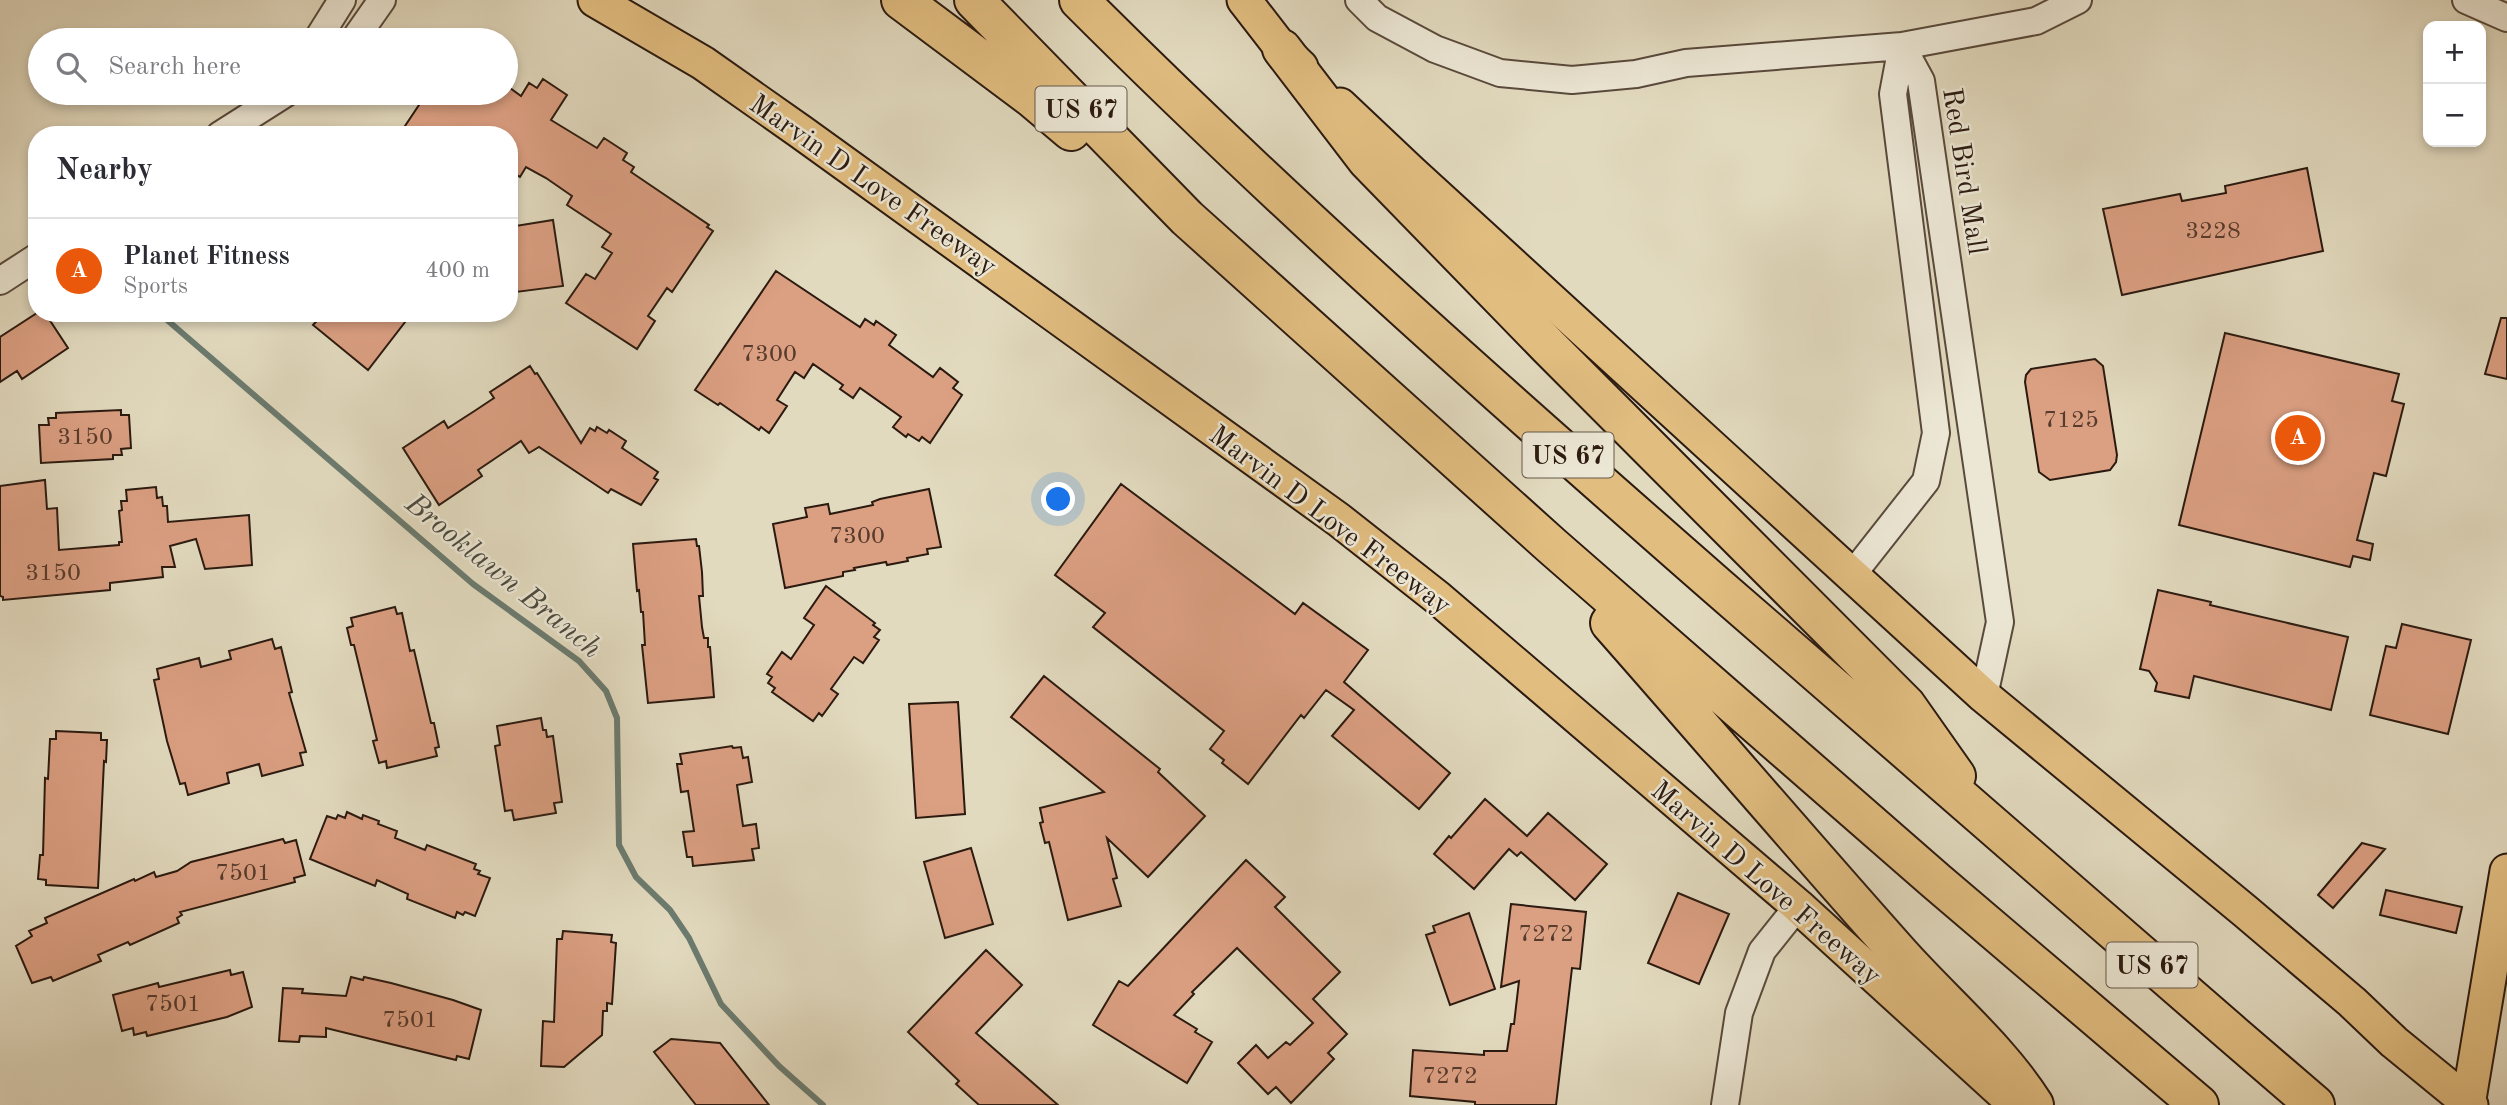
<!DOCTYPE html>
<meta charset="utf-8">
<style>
:root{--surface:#fff;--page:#f7f7f7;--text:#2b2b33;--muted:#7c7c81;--line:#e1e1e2;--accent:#ea580c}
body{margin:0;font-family:"Old Standard TT",serif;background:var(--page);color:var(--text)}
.controls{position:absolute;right:21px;top:21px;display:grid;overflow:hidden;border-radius:14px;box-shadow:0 4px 10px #0003}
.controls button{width:63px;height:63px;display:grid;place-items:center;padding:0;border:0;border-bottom:2px solid var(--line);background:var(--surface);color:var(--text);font:35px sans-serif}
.you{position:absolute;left:1059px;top:500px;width:24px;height:24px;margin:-18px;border:5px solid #fff;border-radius:50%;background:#1a73e8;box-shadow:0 0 0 10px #1a73e833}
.badge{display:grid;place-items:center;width:46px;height:46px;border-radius:50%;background:var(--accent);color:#fff;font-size:23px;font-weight:700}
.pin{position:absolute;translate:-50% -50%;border:4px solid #fff;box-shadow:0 2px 7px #0006}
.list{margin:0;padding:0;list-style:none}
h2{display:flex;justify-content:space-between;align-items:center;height:91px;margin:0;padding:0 28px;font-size:30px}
h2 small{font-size:23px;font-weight:400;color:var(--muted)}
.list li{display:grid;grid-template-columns:46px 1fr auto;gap:21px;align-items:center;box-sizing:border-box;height:105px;padding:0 28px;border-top:2px solid var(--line)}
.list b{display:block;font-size:26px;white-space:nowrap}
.list p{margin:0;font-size:23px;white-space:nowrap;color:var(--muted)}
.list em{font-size:23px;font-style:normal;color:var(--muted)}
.icon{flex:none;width:38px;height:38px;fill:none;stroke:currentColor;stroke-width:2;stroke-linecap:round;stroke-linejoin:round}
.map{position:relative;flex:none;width:2507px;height:1105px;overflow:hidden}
.search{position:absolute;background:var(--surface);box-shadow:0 4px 10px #0003;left:28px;top:28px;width:490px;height:77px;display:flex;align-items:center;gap:18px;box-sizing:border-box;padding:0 24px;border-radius:38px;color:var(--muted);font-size:26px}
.panel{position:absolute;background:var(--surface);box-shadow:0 4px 10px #0003;left:28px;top:126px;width:490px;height:196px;border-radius:28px}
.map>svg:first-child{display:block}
</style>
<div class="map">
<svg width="2507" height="1105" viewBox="0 0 2507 1105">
<rect width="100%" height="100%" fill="#e2dabf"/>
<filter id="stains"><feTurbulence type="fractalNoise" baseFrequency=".00286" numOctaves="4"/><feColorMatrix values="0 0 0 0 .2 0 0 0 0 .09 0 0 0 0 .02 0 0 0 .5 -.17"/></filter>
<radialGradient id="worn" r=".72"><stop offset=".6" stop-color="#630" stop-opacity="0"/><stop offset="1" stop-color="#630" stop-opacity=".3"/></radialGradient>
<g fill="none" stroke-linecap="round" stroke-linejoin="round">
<path stroke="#6b7b6f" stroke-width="6" d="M159,313L473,584L579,661L606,691L617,718L619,845L636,877L670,910L689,938L721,1004L779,1066L823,1105"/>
</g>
<path fill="#db9f82" stroke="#2b1a10" stroke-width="2" d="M543,79L567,95L551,120L597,148L604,138L627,153L623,160L634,167L631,172L709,225L707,227L713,231L672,292L667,288L648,316L655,321L637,349L566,303L586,274L595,279L612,253L602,247L611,234L567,205L572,196L546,178L526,167L520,177L509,171V135H399L427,93H506V85L521,96L529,83L537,88Z
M2307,168L2323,251L2122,295L2103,209L2180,194L2182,201L2226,193L2225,186Z
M553,220L563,286L516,292L515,284L509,285V227Z
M776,271L860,327L865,319L874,325L876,321L896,335L889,345L933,377L940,368L958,382L953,388L962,395L930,443L922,437L919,441L908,434L906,437L893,427L901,417L860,388L853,398L840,389L843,385L813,364L804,378L795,372L777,400L787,406L769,433L761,427L759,430L720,403L718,405L695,390Z
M37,313H45L68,348L22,379L17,371L0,382V337Z
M324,313H412L368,370L313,325Z
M2501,318H2507V379L2485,374Z
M2225,333L2399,374L2392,401L2404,404L2386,476L2374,473L2357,540L2373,544L2370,560L2353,556L2350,567L2179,525Z
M2095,359L2103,366L2117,455L2116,462L2110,470L2050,480L2039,472L2025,382L2026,375L2031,369Z
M530,366L535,374L537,373L581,443L590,428L595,431L597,427L607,433L609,430L626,441L622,448L658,472L654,478L658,480L641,505L611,489L608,493L539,447L529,453L521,441L478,470L482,476L439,505L403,448L444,421L448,428L476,410L494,398L490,392Z
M121,410V415H129L131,448L121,449L122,455H113V459L41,463L39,425H49L48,418H56V413Z
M45,480L47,509L57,508L59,550L119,545V542H122L119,511L122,510L121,501H127L126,490L156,487L157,498L162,497L163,506H167L168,522L249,515L252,565L205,569L196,539L170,546L175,567H162L163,577L110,583V590L3,600V597L0,596V486Z
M1121,484L1295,614L1303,603L1368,650L1344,682L1450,773L1419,809L1332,736L1354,710L1326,690L1304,718L1301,715L1248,784L1222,763L1224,760L1210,749L1224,731L1093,627L1105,613L1055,575Z
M929,489L941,547L927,549L928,554L907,558L908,561L887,565L886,562L854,568L855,570L843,572V576L785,588L773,524L807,517L805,508L828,504L830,514L873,505L872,502L880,499Z
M696,539L697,546H699L702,572L703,596H699L702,627L704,638H708V647H710L714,697L648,703L642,645H645L643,612H641L639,590L637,591L633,544Z
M826,586L875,623L873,625L880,630L874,637L879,640L863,663L854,657L831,689L838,694L822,716L819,713L813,721L772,692L775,688L768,683L772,677L767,674L782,652L791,659L814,625L804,618Z
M2158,590L2211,602L2210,605L2348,637L2331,710L2194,676L2189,698L2155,691L2157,683L2149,671L2140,669Z
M395,607L397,614L402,613L410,651L414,650L431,723H434L439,747L435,748L437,756L387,768L386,761L379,763L373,741L377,740L354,645H351L347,628L353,626L351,618Z
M2402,624L2471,640L2448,734L2370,715L2386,646L2396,648Z
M272,639L275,649L281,647L292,692L289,693L306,752L300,753L303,765L262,776L259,764L227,773L229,783L188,795L185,783L180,784L167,741L154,680L159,679L157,669L199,658L201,667L231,659L229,651Z
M1044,676L1160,769L1158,772L1205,816L1148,877L1107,838L1117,878L1113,879L1121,906L1068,920L1049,842L1045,843L1040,823L1043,822L1040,808L1104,792L1011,717Z
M958,702L965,814L916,818L909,704Z
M541,718L543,730H546L547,737L553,736L562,802L554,803L556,813L514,820L512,810L505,811L495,746L500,745L497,726Z
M56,731L101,733V740H107L106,762L104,761L98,888L46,885V880L38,879L40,855H43L45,778L48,779L50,739H56Z
M732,746L733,748L741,747L743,758L748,757L752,782L737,785L743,826L756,824L759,848L752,849L754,860L693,866L692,857H687L683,832L694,831L688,791L681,792L677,764H682L680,754Z
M1485,799L1527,836L1548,813L1607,864L1575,900L1521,852L1517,856L1509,849L1474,889L1434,854L1449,836L1451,838Z
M347,812L362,819L363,815L379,821L378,824L397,831L395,838L425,850L427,845L476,864L474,869L480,871L478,874L490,878L475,916L465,912L463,915L457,912L455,918L407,899L408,894L377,880L375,886L310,859L327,816L336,819L338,815L345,818Z
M283,839L285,843L296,840L305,875L294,878L295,882L180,912L182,915L177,918L179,923L130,945L128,942L98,955L101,961L53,981L51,977L32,983L16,946L32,936L29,931L47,923L45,918L134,879L135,881L154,872L156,877L177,871L191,862Z
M2362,843L2385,849L2333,908L2318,895Z
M971,848L993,924L945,938L924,862Z
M1246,860L1285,897L1275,907L1340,972L1313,999L1347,1034L1328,1053L1334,1059L1291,1103L1276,1087L1268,1094L1238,1063L1256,1045L1268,1058L1286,1042L1290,1045L1313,1023L1237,948L1192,992L1194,994L1174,1015L1197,1029L1195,1032L1212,1042L1187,1083L1093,1025L1119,981L1128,986Z
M2386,890L2462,907L2456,933L2380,915Z
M1678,893L1729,914L1699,984L1648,963Z
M1511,904L1586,912L1580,969L1572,968L1556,1105H1475V1102L1410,1096L1413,1050L1484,1055V1051H1507L1511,1024H1514L1519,981L1501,987Z
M1469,913L1495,989L1450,1005L1426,935L1435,932L1433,926Z
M563,931L612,935L611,942L616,943L612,1004L607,1003V1011H603L602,1035L564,1067L541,1066L543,1021L554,1022L557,939H562Z
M986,950L1022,985L976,1033L1058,1105H979L956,1084L959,1081L908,1032Z
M230,970L231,975L243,972L252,1007L227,1017L147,1036L146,1032L134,1035L133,1028L122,1031L113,995L158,983L159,987Z
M351,977L363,980L364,977L391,983L453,1000L481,1010L469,1059L457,1056L456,1060L326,1028V1037L300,1036L299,1042L279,1041L283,988L303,989L302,993L346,996Z
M671,1039L720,1043L769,1105H696L654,1052Z"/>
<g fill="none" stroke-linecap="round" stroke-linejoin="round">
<g stroke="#594a3c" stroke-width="30">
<path id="minor" d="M1359,0L1377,18L1435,49L1500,73L1572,80L1636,74L1686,63L1902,46L2036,21L2078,0
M2466,0L2507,18
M317,40L342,0
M354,40L382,0
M1902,46L1921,81L2000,622L1984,696
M220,135L286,93
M0,281L37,257
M1852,575L1926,481L1936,433L1893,94L1902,46
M1725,1105L1739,1013L1762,951L1798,906"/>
</g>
<g stroke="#2b1a10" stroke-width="37">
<path id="major" d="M595,0L703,63L801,132L1339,520L1438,598L1798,906L2016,1105
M1244,0L1282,49L1301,67
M1340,105L1411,172L1984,696L2245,911L2352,1002L2394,1042L2471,1105
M2468,1105L2507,871"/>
</g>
<g stroke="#2b1a10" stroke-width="42">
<path id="highway" d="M901,0L1032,98L1071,131
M974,0L1187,218L1552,546L1936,881L2199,1105
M1079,0C1283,204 1500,396 1717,586C1916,760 2115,933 2315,1105
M1282,49L1367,160L1548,346L1906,705L1956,776
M1610,623C1706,732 1800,842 1897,951C1941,1001 1999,1049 2034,1105"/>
</g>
<use href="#minor" stroke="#ece7d5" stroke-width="26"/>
<use href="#major" stroke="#e1bd80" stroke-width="33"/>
<use href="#highway" stroke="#e1bd80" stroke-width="38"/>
</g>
<g text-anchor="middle" stroke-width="5" stroke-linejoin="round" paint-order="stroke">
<g font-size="24" fill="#573b2c">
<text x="2213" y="238">3228</text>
<text x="769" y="361">7300</text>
<text x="2071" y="427">7125</text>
<text x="85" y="444">3150</text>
<text x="857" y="543">7300</text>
<text x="53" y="580">3150</text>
<text x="243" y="880">7501</text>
<text x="1546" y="941">7272</text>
<text x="173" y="1011">7501</text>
<text x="410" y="1027">7501</text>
<text x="1450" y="1083">7272</text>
</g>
<g fill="#ece7d5" stroke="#65584b" stroke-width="2">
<rect x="1035.5" y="86.5" width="91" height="45" rx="5"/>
<rect x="1522.5" y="432.5" width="91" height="45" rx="5"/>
<rect x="2106.5" y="942.5" width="91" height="45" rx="5"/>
</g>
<g font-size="26" font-weight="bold" fill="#2b1a10">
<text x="1081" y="118">US 67</text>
<text x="1568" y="464">US 67</text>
<text x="2152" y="974">US 67</text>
</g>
<g font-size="28" fill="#2b1a10" stroke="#ece7d5">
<text transform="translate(1966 171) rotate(81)" y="10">Red Bird Mall</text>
<text transform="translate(874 184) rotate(35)" y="10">Marvin D Love Freeway</text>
<text transform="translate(1331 519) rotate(37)" y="10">Marvin D Love Freeway</text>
<text transform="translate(1767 882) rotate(41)" y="10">Marvin D Love Freeway</text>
</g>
<g font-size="30" font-style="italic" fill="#4b4a3f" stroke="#ece7d5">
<text transform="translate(504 575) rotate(39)" y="10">Brooklawn Branch</text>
</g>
</g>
<rect width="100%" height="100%" filter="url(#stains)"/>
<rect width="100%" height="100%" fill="url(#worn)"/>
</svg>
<div class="controls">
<button>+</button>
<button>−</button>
</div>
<div class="you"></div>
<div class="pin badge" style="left:2298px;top:438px">A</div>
<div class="search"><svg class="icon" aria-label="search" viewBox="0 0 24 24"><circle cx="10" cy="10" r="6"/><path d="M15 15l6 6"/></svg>Search here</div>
<section class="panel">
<h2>Nearby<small></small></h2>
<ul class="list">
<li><span class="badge">A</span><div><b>Planet Fitness</b><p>Sports</p></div><em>400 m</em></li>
</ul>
</section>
</div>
